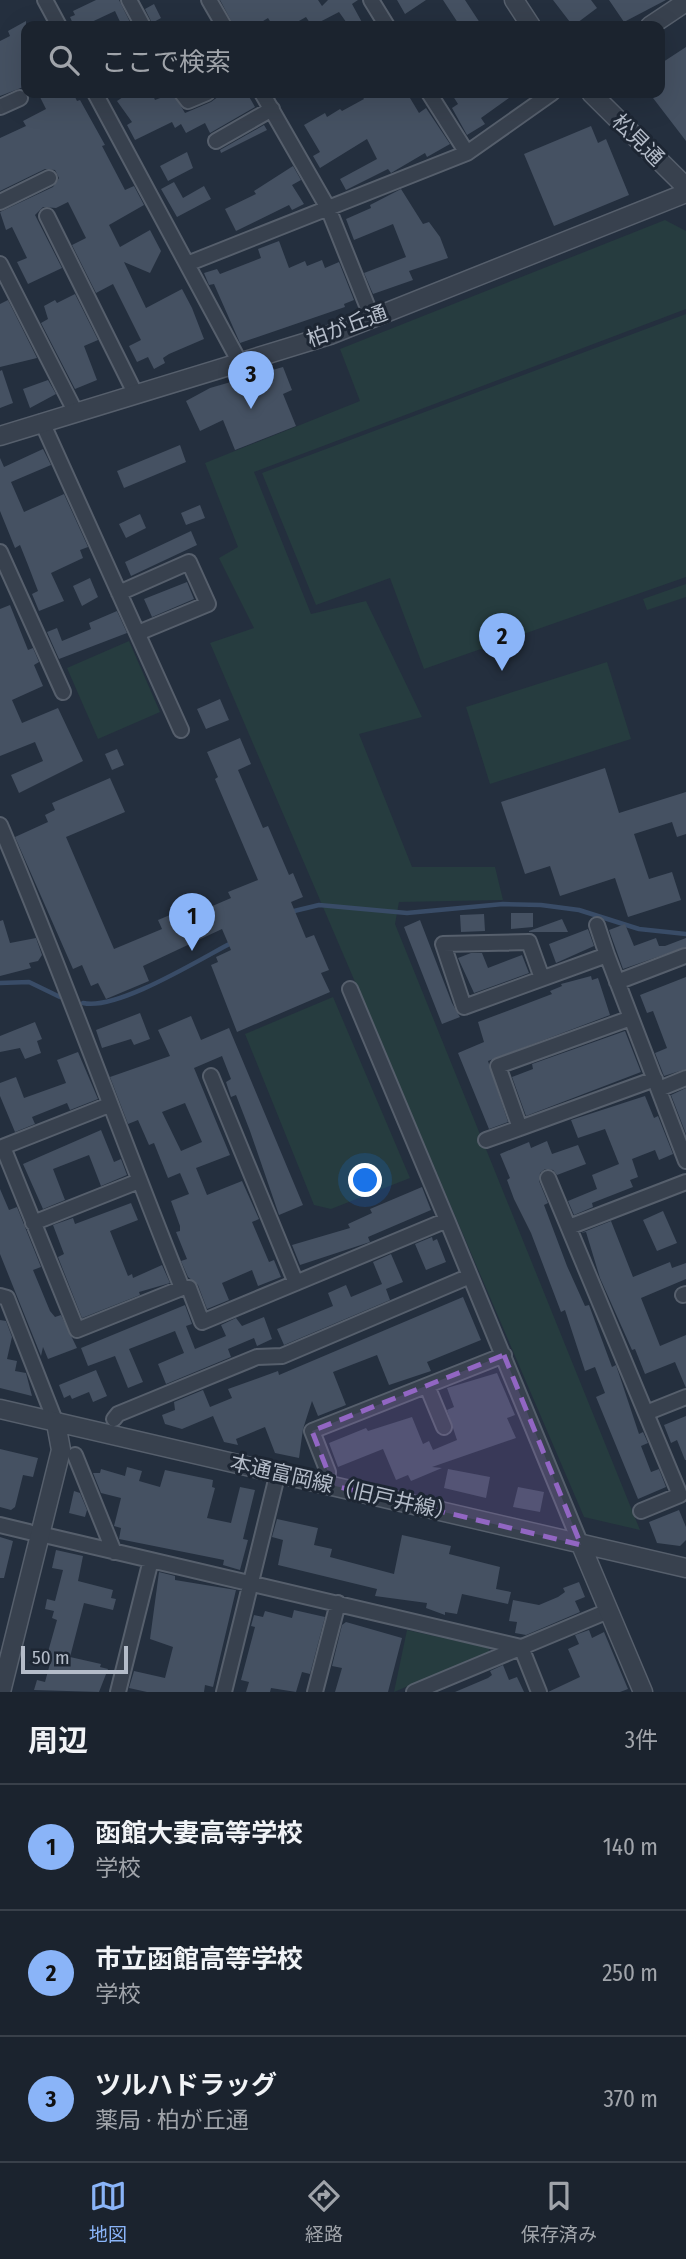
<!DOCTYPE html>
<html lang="ja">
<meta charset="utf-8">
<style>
:root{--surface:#1b232e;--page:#242b36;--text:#f1f3f6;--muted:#a0a4aa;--line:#39404a;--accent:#8ab4f8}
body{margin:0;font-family:"Fira Sans Condensed","Noto Sans JP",sans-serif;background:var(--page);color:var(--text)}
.scale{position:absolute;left:21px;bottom:18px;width:107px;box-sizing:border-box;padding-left:7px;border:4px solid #b4bcc9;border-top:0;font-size:19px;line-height:24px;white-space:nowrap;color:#b4bcc9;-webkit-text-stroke:5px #1d2633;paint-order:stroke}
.you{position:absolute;left:366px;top:1181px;width:24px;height:24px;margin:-18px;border:5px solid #fff;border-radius:50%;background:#1a73e8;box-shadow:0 0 0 10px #1a73e833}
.badge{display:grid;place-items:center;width:46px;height:46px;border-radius:50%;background:var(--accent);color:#111;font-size:23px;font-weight:700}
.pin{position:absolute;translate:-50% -58px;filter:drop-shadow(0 2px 4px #0008)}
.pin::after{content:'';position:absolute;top:37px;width:24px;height:21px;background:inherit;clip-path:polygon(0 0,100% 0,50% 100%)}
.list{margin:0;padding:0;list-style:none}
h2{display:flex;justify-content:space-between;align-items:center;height:91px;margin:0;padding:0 28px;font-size:30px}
h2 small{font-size:23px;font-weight:400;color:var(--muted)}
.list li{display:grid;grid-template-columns:46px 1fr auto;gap:21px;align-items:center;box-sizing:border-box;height:126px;padding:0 28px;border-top:2px solid var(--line)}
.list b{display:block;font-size:26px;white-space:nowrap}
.list p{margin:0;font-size:23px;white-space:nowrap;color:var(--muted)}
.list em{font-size:23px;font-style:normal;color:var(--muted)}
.icon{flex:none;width:38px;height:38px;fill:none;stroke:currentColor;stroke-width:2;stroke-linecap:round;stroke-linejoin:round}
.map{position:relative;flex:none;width:686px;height:1692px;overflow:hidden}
.search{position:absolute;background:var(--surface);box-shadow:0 7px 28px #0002;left:21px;right:21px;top:21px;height:77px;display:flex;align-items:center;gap:18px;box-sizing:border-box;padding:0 24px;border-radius:14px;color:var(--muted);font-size:26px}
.sheet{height:469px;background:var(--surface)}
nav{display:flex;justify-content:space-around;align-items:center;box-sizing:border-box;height:98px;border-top:2px solid var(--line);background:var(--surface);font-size:19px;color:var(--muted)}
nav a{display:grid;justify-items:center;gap:4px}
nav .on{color:var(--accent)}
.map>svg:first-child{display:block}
</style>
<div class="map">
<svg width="686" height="1692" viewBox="0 0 686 1692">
<rect width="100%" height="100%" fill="#242f3e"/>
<path fill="#263c3f" d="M665,220L686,231V309L254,472L311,614L366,601L422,717L359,734L412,867H495L503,900L399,902L395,924L640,1530L584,1517L210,643L254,628L219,558L238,547L205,463L360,401L340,349Z
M686,314V577L424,669L390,578L316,605L262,473Z
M686,584V597L647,610L643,599Z
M129,641L160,712L98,739L67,668Z
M607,662L631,739L490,784L466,707Z
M333,997L410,1178L331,1209L314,1205L245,1034Z
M407,1630L489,1648V1652L394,1692Z"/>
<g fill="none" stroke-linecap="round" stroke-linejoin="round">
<path stroke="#394c67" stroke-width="4.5" d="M290,912L319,905L407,913L503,904L541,905L579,910L639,929L686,934
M0,983L29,982L60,997
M83,1003C117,1011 200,959 233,942"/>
</g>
<path fill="#455162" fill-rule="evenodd" d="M96,0H119L132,26H122L115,11L83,26H74L70,17L75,15L73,11Z
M220,0H318L322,6L328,0H358L352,4L364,26H349L339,12L312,26L306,17L290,26H273L268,18L255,26H234Z
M397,0H426L405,14Z
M443,0H465L482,26H460Z
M553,0H591L597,8L573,26Z
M609,0H666L624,22Z
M154,4L161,18L152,23L145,9Z
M26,21V86L0,96V41L10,36L8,31Z
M686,47V141L653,98L660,94V64Z
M38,93H73L77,101L80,100L105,145L102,146L125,190L134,186L144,205L109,225L120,247L150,230L161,251L150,273L124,262L146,308L182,289L192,308L204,339L169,354L163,358L165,363L154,369L148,357L137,362L129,346L141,340L113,284L96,293L72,245L86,238L68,202L56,208L43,207L35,215L62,268L28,284L17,262L27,258L12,227L6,230L0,212L53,187L59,178L55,170L45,169L0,191V138L26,126L23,121L46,109Z
M129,93L131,96L152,93L155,100L173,93L185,113L211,102L223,93H247L255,107L210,133L205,123L186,133L181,124L175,128L172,122L135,140L127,125L132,122L117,101Z
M360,93H407L419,113L426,108L450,144L427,157L425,153L391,173L388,169L346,190L340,179L377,159L367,139L320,168L313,156L320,152L304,125L325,113L327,117L340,109L342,111L364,99Z
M451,93H516L481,118L485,124L467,135L452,108L458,104Z
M264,125L267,130L221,153L220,150Z
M591,126L598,143L606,139L629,195L554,226L524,154Z
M187,152L193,168L168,181L160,166Z
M293,166L301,180L292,185L304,204L292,210L289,205L236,231L225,209L256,194L254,191Z
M174,182L183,198L204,186L211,199L177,217L161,189Z
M401,189L423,224L429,222L440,237L448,258L409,271L413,280L373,294L364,273L406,257L393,224L354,240L346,219L371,208L370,205Z
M279,241L289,268L305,261L307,266L322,260L325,268L339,262L354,300L344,304L345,307L240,343L214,284L209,285L204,273L217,269L220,274L261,258L258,249Z
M75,294L98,340L84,346L97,380L75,389L41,323L48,319L44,306L55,300L57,303Z
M8,300L37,358L0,367V304Z
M283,367L292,390L283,394L296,426L235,450L223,420L200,431L186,401L210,388Z
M2,370L13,403L0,408V371Z
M48,380L56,394L30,408L23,389Z
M180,445L186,462L124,488L117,471Z
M43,449L51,465L11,482L24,512L64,494L88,547L80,550L83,558L51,573L64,601L39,611L32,594L38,591L28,565L20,545L15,548L0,511V458L4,467Z
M200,505L205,518L186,525L181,513Z
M140,514L146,528L126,538L119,524Z
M191,531L197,545L131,576L125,562Z
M90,578L98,597L82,606L73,586Z
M187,582L194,599L152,617L144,599Z
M10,605L28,650L33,648L39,662L34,665L43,686L12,700L22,723L58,708L83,761L19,793L11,775L43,761L35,742L0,756V609Z
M117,611L127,633L59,659L47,632L57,628L62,641L91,629L89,623Z
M220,699L229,720L206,729L197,709Z
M240,738L251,764L238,770L263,828L268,826L289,875L293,873L303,897L291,902L306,938L314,935L329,970L321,973L330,992L237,1032L211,965L218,962L216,957L231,950L222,929L143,966L149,981L106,999L98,983L91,986L82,965L73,969L15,837L48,822L45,815L55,810L52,803L110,778L125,812L66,837L114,949L162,929L158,920L170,915L173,923L231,898L228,892L258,880L215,779L218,777L207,752Z
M117,749L124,765L112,770L105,754Z
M605,768L619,813L686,792V834L677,837L672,822L634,834L649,879L672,872L681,900L628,917L615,878L560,896L550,866L525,874L501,802Z
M511,913H533V927L511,929Z
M484,914L485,931L461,932L460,915Z
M562,919L568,932H529V931Z
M3,920L10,943L36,938L42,955L38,961L29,963L31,968L0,976V921Z
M420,920L452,1003L460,1017L442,1024L404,927Z
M625,924L634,946L656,938L659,946H665L686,938V947L623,969L609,930Z
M588,929L594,946L556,963L549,944Z
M471,953H482L488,968L522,955L529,973L474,993L458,958Z
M591,976L592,980L598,978L610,1015L488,1061L508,1122L489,1129L458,1053L484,1042L478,1022L552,994L550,991L562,986L561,984Z
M686,977V1069L664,1076L655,1053L667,1048L653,1011L647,1013L640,995Z
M140,1013L150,1039L134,1045L131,1039L102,1048L96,1030Z
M191,1016L201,1040L229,1028L303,1205L279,1215L250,1131L236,1095L231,1097L226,1082L231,1079L222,1056L194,1068L230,1155L196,1168L207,1195L242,1181L259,1219L252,1222L269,1262L274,1260L281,1277L258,1286L252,1270L222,1283L229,1300L207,1309L198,1285L188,1277L181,1261L187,1259L176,1232L180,1231V1226L171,1201L189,1194L180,1173L168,1178L154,1143L149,1145L138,1120L128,1124L110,1077L170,1056L158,1030ZM185,1103L202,1142L181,1151L162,1112Z
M35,1022L42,1039L37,1041L41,1053L25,1059L20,1048L0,1052V1036Z
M625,1031L641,1072L526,1116L512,1077L533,1069L532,1064Z
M78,1052L98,1099L70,1110L67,1103L32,1117L35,1124L15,1132L0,1096V1083L16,1077L24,1098L66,1083L57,1060Z
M686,1088V1134L671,1095Z
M645,1096L654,1118L658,1116L673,1154L659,1160L655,1150L632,1159L638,1177L630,1180L633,1187L592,1203L593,1207L574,1215L568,1201L597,1189L592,1175L619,1164L605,1129L578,1138L571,1120Z
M101,1130L114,1162L121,1159L127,1175L101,1186L89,1155L53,1169L65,1200L43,1209L23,1164Z
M547,1141L552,1154L578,1145L586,1164L557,1175L553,1170L545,1169L540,1173L539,1181L548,1203L544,1205L567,1266L585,1306L589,1305L612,1367L616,1365L639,1434L643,1432L648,1443L641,1446L651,1472L659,1469L666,1487L638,1499L596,1397L605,1393L595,1367L585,1371L565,1310L561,1312L531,1233L514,1199L507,1180L510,1178L500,1154L529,1142L531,1148Z
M422,1187L431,1210L368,1237L370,1242L300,1265L292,1245L350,1228L348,1224L372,1213L370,1209Z
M0,1189L9,1210L17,1207L41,1267L33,1270L50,1311L55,1317L61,1315L77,1348L48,1359L43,1347L41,1356L0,1254Z
M131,1203L138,1220L110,1231L128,1276L132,1274L133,1278L162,1265L170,1283L139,1292L140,1295L82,1318L58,1257L64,1254L53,1225L73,1218L75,1224Z
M663,1211L677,1243L657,1251L643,1220Z
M611,1221L633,1277L670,1262L672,1268L686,1263V1279L641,1298L660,1346L686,1335V1388L675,1362L645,1374L635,1349L632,1350L600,1278L586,1232L581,1233Z
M432,1237L433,1241L437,1239L446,1262L426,1270L415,1244Z
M391,1254L403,1282L386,1289L390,1300L284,1345L277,1329L333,1306L328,1293L346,1285L351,1297L382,1284L373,1262Z
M463,1297L481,1340L427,1362L431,1371L389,1385L377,1355L333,1372L346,1405L318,1416L312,1401L303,1429L299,1458L275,1453L265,1427L236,1439L238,1445L224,1442L213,1416L182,1429L165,1424L162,1415L175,1410L174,1402L203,1390L210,1407L232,1398L228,1389L278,1371L279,1375Z
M185,1305L192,1324L186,1326L195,1349L226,1336L221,1325L236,1318L242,1326L264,1317L272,1339L257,1346L254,1338L228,1349L231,1357L166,1384L158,1364L184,1353L175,1331L129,1349L143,1382L128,1388L115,1356L88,1366L81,1348Z
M0,1320L6,1321L12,1337L7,1359L17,1361L15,1371L26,1373L32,1396L0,1388Z
M96,1370L107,1396L93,1402L89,1392L72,1399L70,1395L64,1398L59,1385Z
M497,1373L515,1415L507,1418L516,1438L432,1467L442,1468L411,1481L408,1475L396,1480L383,1449L338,1467L329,1443L366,1428L368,1431L412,1417L423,1444L429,1441L433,1450L457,1440L447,1410L454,1407L447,1388Z
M686,1416V1460H685L677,1440L671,1443L664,1425Z
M0,1449L38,1458L33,1477L23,1475L15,1507L11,1510L0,1507Z
M127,1467L142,1471L139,1481L160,1487L165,1470L213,1480L212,1487L215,1488L207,1518L231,1523L240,1487L255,1490L243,1539L248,1540L240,1570L223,1565L224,1560L119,1539L121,1528L114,1526L121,1498L101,1493L93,1473H100L101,1469L125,1476Z
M448,1469L490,1477L486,1498L444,1488Z
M518,1487L544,1492L540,1512L513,1507Z
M74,1491L80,1493L87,1510L85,1517L69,1513Z
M679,1510L686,1527V1540L680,1546L657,1543L649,1522Z
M277,1519L318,1528L314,1545L332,1549L330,1557L394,1574L402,1535L451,1546L449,1554L500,1567L496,1589L511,1592L508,1604L462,1594L457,1614L445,1612V1615L426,1608L427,1603L375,1596L377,1589L278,1565L283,1540L272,1537Z
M0,1537L13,1541L4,1578H0Z
M56,1550L83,1556L78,1581L113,1590L111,1598L116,1599L113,1610L84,1603L70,1657L101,1664L100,1667L108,1669L99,1692L34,1690L37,1680L45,1682L51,1660L46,1659L57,1620L52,1618L54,1611L45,1609L47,1599L55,1601L63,1570L52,1568Z
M159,1572L175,1576V1580L236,1590L213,1687L205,1685L204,1692H147L129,1688L134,1671L165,1678L173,1647L150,1639Z
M579,1582L585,1597L575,1601L580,1612L526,1635L515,1633L517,1622L509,1621L513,1600L539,1605L558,1597L565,1592L563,1588Z
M294,1610L325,1617L310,1674L302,1672L296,1692L271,1688L270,1692H246L249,1682L241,1680L255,1627L251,1626L254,1615L263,1617L265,1611L292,1618Z
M346,1622L402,1638L388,1692H335L342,1668L332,1666L342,1625Z
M589,1630L592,1638L604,1632L628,1689L620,1692H548L580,1677L568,1649L579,1644L575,1635Z
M503,1665L509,1680L517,1677L524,1692H455L488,1678L492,1675L490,1671Z"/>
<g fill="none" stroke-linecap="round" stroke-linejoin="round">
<g stroke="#565f6c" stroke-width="18">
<path id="minor" d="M45,0L59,26
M129,0L143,26
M209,0L224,26
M371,0L387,26
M95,93L239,361
M182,93L188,101L207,93
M262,93L328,208L372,318
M429,93L467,153
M0,107L20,98
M216,141L272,109
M0,202L49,178
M47,216L135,393
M0,264L75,411
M187,264L467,153L552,93
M42,422L181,730
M0,552L63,692
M119,593L189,562L208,604L138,633
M0,825C65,978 120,1134 182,1288H189L202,1322L447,1220L581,1545
M597,925L607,955
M542,978L529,942L443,944L464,1007L607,955L686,1161
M617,982L685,956
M350,989L447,1220
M631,1018L498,1066L520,1128L655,1079
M211,1076L296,1283
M659,1089L686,1078
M486,1140L520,1128
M3,1147L77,1330L182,1288
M0,1148L109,1105
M548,1178L680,1495L641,1511
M33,1223L139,1181
M569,1227L686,1182
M683,1295L686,1294
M0,1296L7,1298L56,1423
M427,1386L444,1427
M646,1413L686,1397
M114,1419L118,1414L257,1357L282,1356L470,1276
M75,1455L114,1552
M327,1484L328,1472L312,1431L504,1355
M0,1525L29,1532
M40,1534L521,1647L539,1692
M118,1692L151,1560
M224,1692L278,1472
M315,1692L338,1603
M414,1692L601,1614"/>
</g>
<g stroke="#565f6c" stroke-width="21">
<path id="tertiary" d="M514,0L531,26
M650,26L686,2
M591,93L686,187
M0,436L330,335L686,193
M0,1409L686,1568
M581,1545L643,1692
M1,1692L61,1450L56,1423"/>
</g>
<use href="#minor" stroke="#38414e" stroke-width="14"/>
<use href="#tertiary" stroke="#38414e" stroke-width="18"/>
</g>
<path fill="#9266c3" fill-opacity="0.2" stroke="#9266c3" stroke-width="5" stroke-dasharray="14 9" stroke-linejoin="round" d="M504,1355L581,1545L327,1484L328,1472L312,1431Z"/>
<g text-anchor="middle" stroke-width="6" stroke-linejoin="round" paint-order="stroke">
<g font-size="21" fill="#b4bcc9" stroke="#1d2633">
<text transform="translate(638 140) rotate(45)" y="7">松見通</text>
<text transform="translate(347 326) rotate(-20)" y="7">柏が丘通</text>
<text transform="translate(343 1488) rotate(13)" y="7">本通富岡線（旧戸井線）</text>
</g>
</g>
</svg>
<div class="scale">50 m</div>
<div class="you"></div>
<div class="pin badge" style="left:192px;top:951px">1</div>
<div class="pin badge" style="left:502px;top:671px">2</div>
<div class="pin badge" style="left:251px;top:409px">3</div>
<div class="search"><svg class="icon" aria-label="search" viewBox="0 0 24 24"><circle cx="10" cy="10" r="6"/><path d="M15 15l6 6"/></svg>ここで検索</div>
</div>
<section class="sheet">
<h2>周辺<small>3件</small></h2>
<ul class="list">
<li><span class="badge">1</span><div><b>函館大妻高等学校</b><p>学校</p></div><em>140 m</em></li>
<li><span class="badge">2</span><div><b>市立函館高等学校</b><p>学校</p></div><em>250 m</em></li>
<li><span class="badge">3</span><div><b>ツルハドラッグ</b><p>薬局 · 柏が丘通</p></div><em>370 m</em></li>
</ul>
</section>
<nav>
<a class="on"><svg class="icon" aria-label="map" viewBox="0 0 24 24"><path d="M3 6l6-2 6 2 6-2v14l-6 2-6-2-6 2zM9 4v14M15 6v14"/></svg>地図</a>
<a><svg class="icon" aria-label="directions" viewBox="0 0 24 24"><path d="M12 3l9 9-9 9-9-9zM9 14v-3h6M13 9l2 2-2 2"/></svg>経路</a>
<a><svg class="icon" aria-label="saved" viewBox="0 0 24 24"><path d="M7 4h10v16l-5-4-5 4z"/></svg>保存済み</a>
</nav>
